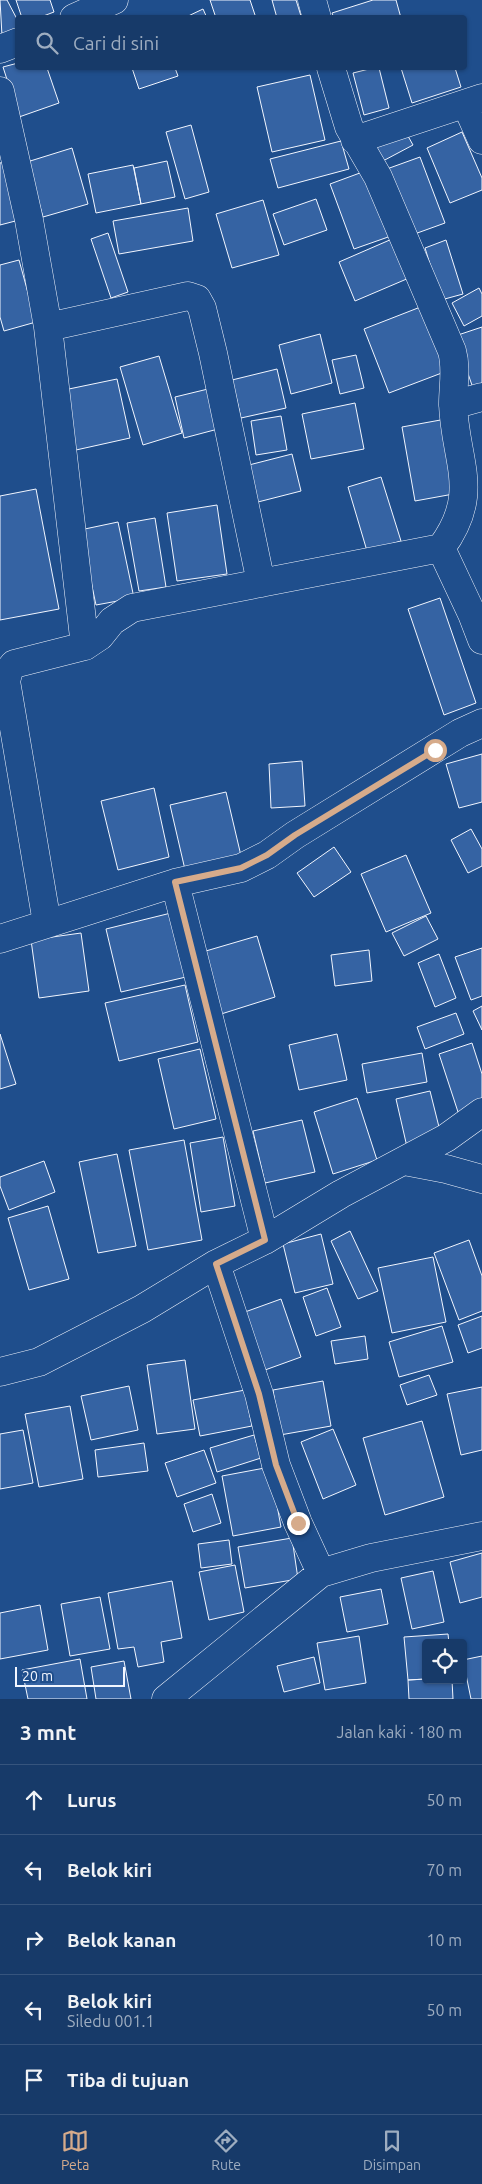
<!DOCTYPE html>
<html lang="id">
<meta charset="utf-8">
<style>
:root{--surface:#173a69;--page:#244571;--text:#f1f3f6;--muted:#9eadc0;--line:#36547d;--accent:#d6ab8b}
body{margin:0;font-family:Ubuntu,sans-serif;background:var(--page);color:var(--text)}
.controls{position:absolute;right:15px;bottom:15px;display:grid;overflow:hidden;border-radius:5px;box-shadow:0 1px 4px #0004}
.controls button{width:45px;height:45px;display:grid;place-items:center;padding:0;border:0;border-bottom:1px solid var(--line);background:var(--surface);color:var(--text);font:25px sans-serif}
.scale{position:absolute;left:15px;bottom:12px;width:110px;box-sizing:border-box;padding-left:5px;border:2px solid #f2f6ff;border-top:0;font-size:14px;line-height:18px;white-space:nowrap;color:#f2f6ff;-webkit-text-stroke:4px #1f4e8c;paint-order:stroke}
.stop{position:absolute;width:15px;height:15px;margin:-11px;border:4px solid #d6ab8b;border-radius:50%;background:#fff}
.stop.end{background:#d6ab8b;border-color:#fff;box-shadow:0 1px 5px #0008}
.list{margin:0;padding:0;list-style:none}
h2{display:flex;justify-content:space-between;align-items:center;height:65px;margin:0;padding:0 20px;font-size:21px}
h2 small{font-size:16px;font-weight:400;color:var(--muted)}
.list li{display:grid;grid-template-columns:32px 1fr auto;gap:15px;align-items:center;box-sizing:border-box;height:70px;padding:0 20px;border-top:1px solid var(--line)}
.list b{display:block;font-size:19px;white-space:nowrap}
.list p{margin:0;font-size:16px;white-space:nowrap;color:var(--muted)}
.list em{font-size:16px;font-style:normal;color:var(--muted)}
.icon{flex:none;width:28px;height:28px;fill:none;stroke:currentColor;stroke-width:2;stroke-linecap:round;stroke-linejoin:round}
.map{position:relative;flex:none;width:482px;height:1699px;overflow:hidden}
.search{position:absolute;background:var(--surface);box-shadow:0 1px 4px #0004;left:15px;right:15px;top:15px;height:55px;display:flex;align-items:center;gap:12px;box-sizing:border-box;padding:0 18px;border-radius:5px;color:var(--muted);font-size:19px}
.sheet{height:415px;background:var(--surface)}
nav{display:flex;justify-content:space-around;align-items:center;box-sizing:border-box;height:70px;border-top:1px solid var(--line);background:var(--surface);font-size:14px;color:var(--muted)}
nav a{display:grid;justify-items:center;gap:2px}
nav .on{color:var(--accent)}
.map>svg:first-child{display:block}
</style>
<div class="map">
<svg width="482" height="1699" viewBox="0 0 482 1699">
<rect width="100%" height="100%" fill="#1f4e8c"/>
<path fill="#3563a3" stroke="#f2f6ff" d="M0,0H7L18,21V28L2,36Z
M16,0H50L54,12L38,18H22Z
M210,0H250L256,18H216Z
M272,0H296L301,16L277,18Z
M373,0H396L401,18H334L332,13Z
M203,9L207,18H184Z
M18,63V68H47L59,103L19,117L3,67Z
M132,68H175L178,76L139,89Z
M373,68H379L389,108L364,115L353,73Z
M401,68H455L461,87L412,103Z
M310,75L325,140L272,152L257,87Z
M191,125L209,192L185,199L166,132Z
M404,129L413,145L381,162L372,146Z
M462,132L482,178V190L450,203L427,148Z
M341,141L349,169L278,188L270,159Z
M72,148L88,204L43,217L27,162Z
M420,157L445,223L409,236L384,170Z
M7,161L23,219L0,225V163Z
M167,161L175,197L141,204L134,168Z
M133,165L141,204L96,213L88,174Z
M368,170L391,236L354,249L330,184Z
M316,199L327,230L284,245L273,214Z
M263,200L279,255L232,268L216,214Z
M188,208L193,241L119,254L113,221Z
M108,233L128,292L111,298L91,239Z
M392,239L409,278L355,301L339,262Z
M446,240L463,294L441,300L425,248Z
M19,260L36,322L4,331L0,317V265Z
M479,288L482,294V316L464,326L452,303Z
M423,306L447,371L389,393L364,329Z
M482,327V389L474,391L455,336Z
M320,334L332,383L291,394L279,345Z
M356,355L364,388L340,394L332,360Z
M159,356L182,433L143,445L120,367Z
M277,369L286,408L241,418L232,380Z
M117,379L130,438L76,450L64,390Z
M208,389L218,429L184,438L175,397Z
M355,403L364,449L311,459L302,414Z
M281,416L287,450L256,455L251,421Z
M446,419L459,493L415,501L402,427Z
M292,454L301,491L254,503L245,466Z
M381,477L401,541L367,551L348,487Z
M36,489L59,609L0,620V496Z
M217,505L227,574L177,581L167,513Z
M155,518L166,587L139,591L127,523Z
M118,522L134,598L96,605L80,530Z
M440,598L476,703L444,715L408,609Z
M482,754V802L459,808L446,764Z
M302,761L305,806L271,808L269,764Z
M154,788L169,857L118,870L101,801Z
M226,792L242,860L186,874L170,805Z
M471,829L482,849V866L468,873L451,840Z
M334,847L351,872L314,897L297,873Z
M406,855L431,913L386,932L361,874Z
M171,913L186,977L121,992L106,929Z
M426,916L438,939L404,956L392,933Z
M81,933L89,991L39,998L31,940Z
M257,936L275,997L218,1015L199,953Z
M482,948V996L471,1000L455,957Z
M369,950L372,981L335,986L331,955Z
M439,954L456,998L435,1007L418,963Z
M185,985L198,1042L119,1061L105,1003Z
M482,1006V1030L473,1011Z
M456,1013L464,1034L425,1049L417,1027Z
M0,1034L16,1084L0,1089Z
M337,1034L347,1080L299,1090L289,1045Z
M472,1043L482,1074V1107L459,1115L439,1054Z
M200,1049L216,1119L174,1129L158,1059Z
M422,1053L427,1082L367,1093L362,1064Z
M430,1091L442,1139L407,1147L396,1099Z
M357,1098L377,1160L333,1174L314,1112Z
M302,1120L315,1172L265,1183L253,1131Z
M223,1137L235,1206L201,1212L190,1143Z
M184,1140L202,1240L148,1250L129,1150Z
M117,1154L136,1246L98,1253L79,1162Z
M44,1161L55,1192L9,1210L0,1186V1177Z
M48,1206L69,1279L29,1290L8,1218Z
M350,1231L378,1291L358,1299L331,1241Z
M321,1234L333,1284L295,1293L283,1244Z
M469,1240L482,1276V1311L459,1320L434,1253Z
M433,1257L446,1322L392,1333L378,1268Z
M327,1288L341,1327L316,1336L303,1297Z
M281,1299L301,1357L265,1370L245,1312Z
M482,1316V1348L468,1353L458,1325Z
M442,1326L453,1362L399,1377L389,1342Z
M365,1336L368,1359L335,1364L331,1341Z
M185,1360L195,1429L157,1434L147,1365Z
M429,1375L437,1395L407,1405L400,1385Z
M323,1381L331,1426L280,1435L273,1390Z
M129,1386L138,1430L91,1440L81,1396Z
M482,1387V1450L461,1455L447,1394Z
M245,1390L252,1426L200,1436L193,1400Z
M70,1406L83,1479L39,1487L25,1414Z
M422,1421L444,1497L385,1515L363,1438Z
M333,1429L356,1485L323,1499L301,1442Z
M23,1430L33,1483L0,1489V1434Z
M254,1435L261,1458L217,1472L210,1448Z
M144,1443L148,1471L98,1477L95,1450Z
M204,1450L216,1483L177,1497L165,1463Z
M270,1467L281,1527L233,1536L222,1476Z
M212,1494L221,1523L193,1532L184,1504Z
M292,1538L298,1579L245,1588L238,1547Z
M229,1540L232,1564L201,1568L198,1544Z
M482,1553V1597L460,1603L450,1562Z
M235,1565L244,1612L209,1620L199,1572Z
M433,1571L444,1622L412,1629L401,1578Z
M172,1581L182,1638L161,1642L164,1662L138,1667L134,1647L118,1649L108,1593Z
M381,1589L388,1624L347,1632L340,1597Z
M100,1597L110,1649L70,1656L61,1604Z
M40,1605L48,1650L0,1659V1613Z
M448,1634L449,1643H426V1679L408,1680L404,1637Z
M359,1636L366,1683L325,1690L317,1643Z
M482,1656V1699H471L463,1660Z
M314,1657L320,1683L284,1692L277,1666Z
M80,1659L87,1699H28L22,1670Z
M124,1661L131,1699H96L91,1667Z
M426,1679L452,1680L453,1699H409L408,1680Z"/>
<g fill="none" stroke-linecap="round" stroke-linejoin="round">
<g stroke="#f2f6ff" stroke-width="29">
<path id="minor" d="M312,0L317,18
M74,18L114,0
M0,49L18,42
M0,91L29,220L48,327L85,646
M466,104L482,140
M355,140L482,98
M48,327L188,296L197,299L202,308L213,353L261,583
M453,405L482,397
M441,548L472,614L482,640
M175,883L265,1240
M47,923L6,681L9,670L14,664L85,646L100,636L112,621L132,608L441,548C482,493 455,462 453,404C453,385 457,369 452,351L378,177L349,127L331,68
M0,939L175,883L241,868L267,855L295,835L460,733L482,723
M404,1161L446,1169L482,1179
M216,1264L259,1394L276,1465L298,1523L321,1573
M0,1372L39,1362L142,1309L216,1264L265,1240L341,1194L446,1138L482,1112
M166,1699L321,1573L371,1558L482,1536"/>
</g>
<use href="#minor" stroke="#1f4e8c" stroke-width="28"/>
</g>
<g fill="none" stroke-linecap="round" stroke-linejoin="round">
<path stroke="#d6ab8b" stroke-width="6" d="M298,1523L276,1465L259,1394L216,1264L265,1240L175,882L241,868L267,855L295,835L435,750"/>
</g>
</svg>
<div class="controls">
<button><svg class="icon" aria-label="locate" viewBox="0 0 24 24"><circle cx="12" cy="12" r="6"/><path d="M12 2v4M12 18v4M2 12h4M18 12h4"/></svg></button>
</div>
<div class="scale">20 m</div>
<div class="stop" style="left:435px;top:750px"></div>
<div class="stop end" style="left:298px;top:1523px"></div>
<div class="search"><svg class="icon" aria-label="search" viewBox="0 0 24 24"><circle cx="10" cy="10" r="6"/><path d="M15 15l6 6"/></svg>Cari di sini</div>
</div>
<section class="sheet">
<h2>3 mnt<small>Jalan kaki · 180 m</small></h2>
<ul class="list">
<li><svg class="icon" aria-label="ahead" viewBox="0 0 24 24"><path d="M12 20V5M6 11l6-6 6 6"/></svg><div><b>Lurus</b></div><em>50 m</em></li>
<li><svg class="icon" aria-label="left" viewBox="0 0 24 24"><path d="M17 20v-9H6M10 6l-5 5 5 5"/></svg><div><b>Belok kiri</b></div><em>70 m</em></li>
<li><svg class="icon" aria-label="right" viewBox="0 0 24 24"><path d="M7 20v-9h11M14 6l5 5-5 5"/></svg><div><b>Belok kanan</b></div><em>10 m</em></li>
<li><svg class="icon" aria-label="left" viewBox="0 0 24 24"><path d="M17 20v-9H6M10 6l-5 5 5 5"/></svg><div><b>Belok kiri</b><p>Siledu 001.1</p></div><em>50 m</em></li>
<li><svg class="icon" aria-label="arrive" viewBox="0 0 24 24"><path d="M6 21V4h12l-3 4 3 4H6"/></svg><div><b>Tiba di tujuan</b></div></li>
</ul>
</section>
<nav>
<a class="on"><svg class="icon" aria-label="map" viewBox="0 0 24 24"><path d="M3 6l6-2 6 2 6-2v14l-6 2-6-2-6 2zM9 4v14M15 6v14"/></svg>Peta</a>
<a><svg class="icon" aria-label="directions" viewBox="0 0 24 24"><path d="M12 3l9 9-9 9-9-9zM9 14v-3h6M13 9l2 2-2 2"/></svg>Rute</a>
<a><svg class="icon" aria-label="saved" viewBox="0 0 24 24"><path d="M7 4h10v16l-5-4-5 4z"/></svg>Disimpan</a>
</nav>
